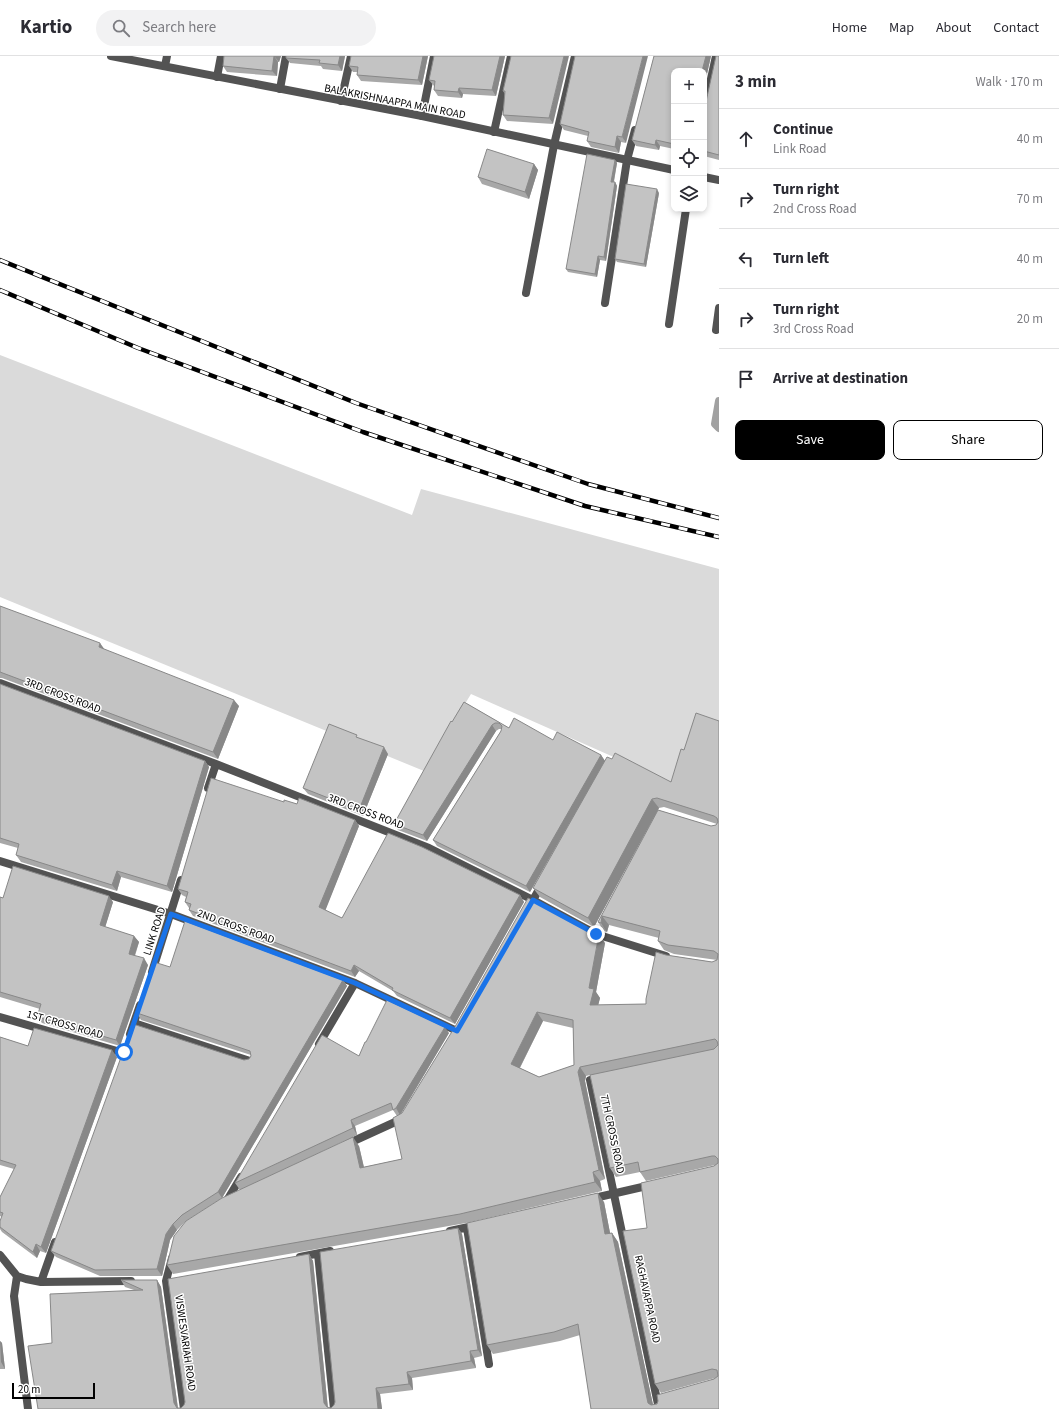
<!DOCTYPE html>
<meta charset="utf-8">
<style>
:root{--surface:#fff;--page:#f2f2f3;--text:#2b2b33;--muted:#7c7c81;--line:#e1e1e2;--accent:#000}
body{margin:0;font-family:"Source Sans 3",sans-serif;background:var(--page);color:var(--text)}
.controls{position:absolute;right:12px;top:12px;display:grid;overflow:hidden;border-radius:8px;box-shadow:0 2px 6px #0003}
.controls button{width:36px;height:36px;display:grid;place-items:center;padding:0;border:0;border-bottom:1px solid var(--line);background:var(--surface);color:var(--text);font:20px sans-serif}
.scale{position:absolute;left:12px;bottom:10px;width:83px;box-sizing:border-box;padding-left:4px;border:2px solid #000;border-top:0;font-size:11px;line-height:14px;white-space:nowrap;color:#000;-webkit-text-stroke:3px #fff;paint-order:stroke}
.stop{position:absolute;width:12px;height:12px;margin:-9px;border:3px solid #1a73e8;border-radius:50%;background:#fff}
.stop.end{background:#1a73e8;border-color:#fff;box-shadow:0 1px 4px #0008}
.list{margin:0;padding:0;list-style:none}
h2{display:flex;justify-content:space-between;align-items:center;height:52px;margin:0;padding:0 16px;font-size:17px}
h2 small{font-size:13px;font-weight:400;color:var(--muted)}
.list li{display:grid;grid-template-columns:26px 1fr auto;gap:12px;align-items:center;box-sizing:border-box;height:60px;padding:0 16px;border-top:1px solid var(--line)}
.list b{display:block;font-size:15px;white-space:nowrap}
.list p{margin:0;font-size:13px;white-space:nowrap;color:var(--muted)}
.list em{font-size:13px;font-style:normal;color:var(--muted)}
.actions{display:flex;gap:8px;padding:12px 16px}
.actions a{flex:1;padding:9px 0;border:1px solid var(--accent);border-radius:8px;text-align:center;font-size:14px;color:var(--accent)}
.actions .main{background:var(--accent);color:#fff}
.icon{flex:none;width:22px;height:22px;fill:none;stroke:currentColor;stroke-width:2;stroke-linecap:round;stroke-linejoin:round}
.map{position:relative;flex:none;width:719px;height:1353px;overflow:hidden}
header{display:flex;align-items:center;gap:24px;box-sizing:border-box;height:56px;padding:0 20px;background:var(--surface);border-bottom:1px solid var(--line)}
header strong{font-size:19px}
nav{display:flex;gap:22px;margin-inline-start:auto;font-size:14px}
.search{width:280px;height:36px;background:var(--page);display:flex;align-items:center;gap:10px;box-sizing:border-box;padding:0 14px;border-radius:22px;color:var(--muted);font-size:15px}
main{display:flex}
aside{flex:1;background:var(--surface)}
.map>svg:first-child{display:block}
</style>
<header>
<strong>Kartio</strong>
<div class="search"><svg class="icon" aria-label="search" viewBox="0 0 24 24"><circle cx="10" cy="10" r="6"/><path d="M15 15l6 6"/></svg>Search here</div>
<nav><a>Home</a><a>Map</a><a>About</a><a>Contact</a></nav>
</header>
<main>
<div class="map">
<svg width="719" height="1353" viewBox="0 0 719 1353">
<rect width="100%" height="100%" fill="#fff"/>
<path fill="#dadada" d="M0,299L412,459L421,433L719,513V670L677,729L471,638L424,715L0,541Z"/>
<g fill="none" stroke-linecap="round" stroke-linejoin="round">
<path stroke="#a1a1a1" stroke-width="8" d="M719,345L715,368L719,372"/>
<path stroke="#535353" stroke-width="8" d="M165,10L167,0
M217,21L221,0
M280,33L286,0
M341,45L351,0
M704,55L716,0
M422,60L434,0
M494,76L511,0
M526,237L554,89L575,0
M605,247L627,104L635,74
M669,268L686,153
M716,274L719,252
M0,627L216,708L429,792L533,844L596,878L666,900
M208,732L216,708
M0,805L171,858L355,927L457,975
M528,853L542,828
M152,916L181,824
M0,961L124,997
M134,967L250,1005
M130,978L140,949
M319,988L355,927
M600,1021L590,1024L659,1353
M347,1088L404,1062
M590,1143L651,1129
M226,1146L241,1121
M467,1172L489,1308
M450,1175L478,1169
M318,1198L334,1353
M0,1199L17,1220L26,1223L41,1226L131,1225
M300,1201L330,1195
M172,1202L166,1225L184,1353
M17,1220L14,1240L28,1353
M41,1226L55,1186"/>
<path stroke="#535353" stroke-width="8" d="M111,0L422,60L674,114
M704,121L719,124"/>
<g stroke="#000" stroke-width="4.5">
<path id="rail" d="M0,204L356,347L588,428L719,462
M0,234L138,292L363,376L585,450L719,481"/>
</g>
<use href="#rail" stroke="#fff" stroke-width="3" stroke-dasharray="9" stroke-linecap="butt"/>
</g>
<path fill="#a8a8a8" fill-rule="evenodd" d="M224,0H281L279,6H278L277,20L227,16L223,10Z
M286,0H345L342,15L323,13L321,10L290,7L286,2Z
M351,0H428L422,29L361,25L357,19V16H353L349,10Z
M505,0L496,40L463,38L462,42L438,40L434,34V30L429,24Z
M511,0L553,68L507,65L503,59L505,38L503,35Z
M575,0L626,87L621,86L619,97L591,91L587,85L588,80L564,74L560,68Z
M654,0H711L704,31V15H674V93L660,90L659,94L636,90L632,84Z
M719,0V104L704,100V53L705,50Z
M615,104L617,107L614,126H615L617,130L606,205L600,204L597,221L568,216L566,213Z
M534,108L538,114L529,143L482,128L478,121Z
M659,137L646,211L617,206L615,203Z
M0,550L239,650L218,703L2,622H0Z
M0,628L205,705L209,711L172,836L121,821L117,835L21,806L16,799L18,792L0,787Z
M464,646L509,672L553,684L601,699L605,705L612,703L671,726L684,694L719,665V1353H591L580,1279L560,1285L493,1298L487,1289L604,1146L610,1177H612L618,1186L653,1349L715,1322L661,1337L655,1328L647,1172L715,1109L646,1125L640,1116L616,1121L610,1112L590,1019L586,1020L585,1025L605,1123L600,1125L602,1135L466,1167L173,1218L167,1209L359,1090L364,1111L402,1103L397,1060L393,1054L355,1070L357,1079L240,1134L235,1127L359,1000L366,986L449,977L401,1058L605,887L596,936L600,942L598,949L646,948L666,899L712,906L717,904L674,898L664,894L658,885L659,882L609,869L607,876L604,875L598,866L658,754L711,770L716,769L717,768L664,751L659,752L594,871L540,841L533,832L578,752L530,836L437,790L433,784L501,675L502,673H499L496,675L427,785L398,774L394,768ZM543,965L573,972L574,1009L539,1021L520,1012Z
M359,682L388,698L363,760L308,738L303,732Z
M284,746L297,748L355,764L359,770L325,854L342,862L520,839L524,846L455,968L397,940L393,935L359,915L355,921L193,860L189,854V852L185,846L186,841L182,839L178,833Z
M0,841L3,842L113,846L105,871L134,880L139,886L135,900L148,909L120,990L42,967L37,961L40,953L0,941Z
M170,911L343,924L347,930L222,1142L186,1165L177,1174L170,1184L162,1220H100L56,1201L51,1195L244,1004L249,1003L251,1000V999L141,964L137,957Z
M0,981L28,990L117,1001L46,1197L40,1195L37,1202L2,1176L0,1173V1165L2,1161L0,1160V1141L14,1113L0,1109Z
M458,1172L462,1178L482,1300L474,1302L476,1312L412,1322L413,1334L380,1338L382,1353H38L52,1287L134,1234L125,1231L121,1224H157L161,1231L178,1352H181L184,1349L309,1198L313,1205L328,1352H331L334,1349Z
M0,1285L2,1287L5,1313H0Z"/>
<path fill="#888" d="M274,0L278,6L277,20L272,15Z
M275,0H281L279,6L275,1Z
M340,0H345L342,15L338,9Z
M423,0H428L422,29L418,24Z
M500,0H505L496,40L492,34Z
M564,0H569L553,68L549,62Z
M643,0H648L626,87L622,81Z
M706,0H711L704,31V15H702Z
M459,32L463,38L462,42L458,36Z
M617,80L621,86L619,97L615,91Z
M656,84L660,90L659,94L655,89Z
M615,104L617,107L613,129L611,126Z
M534,108L538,114L529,143L525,136Z
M615,126L617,130L606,205L604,201Z
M657,133L659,137L646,211L644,208Z
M598,200L600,204L597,221L595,218Z
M100,587L105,594L99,591Z
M234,644L239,650L218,703L213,696Z
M492,669L496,675L427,785L423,779Z
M384,691L388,698L363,760L359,754Z
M601,699L605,705L530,836L526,830Z
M205,705L209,711L172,836L167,830Z
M652,743L659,752L594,871L588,862Z
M355,764L359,770L324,858L319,851Z
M117,815L121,821L117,835L112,829Z
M520,839L524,846L455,968L450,962Z
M109,840L113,846L104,875L100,869Z
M602,860L609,869L607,876L601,867Z
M599,878L605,887L596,936L600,942L596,958L590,949L589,932Z
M134,880L139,886L133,904L129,898Z
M144,902L148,909L120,990L116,984Z
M354,909L359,915L355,921L351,915Z
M343,924L347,930L222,1142L218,1136Z
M537,956L543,965L517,1017L511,1008Z
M445,971L449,977L400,1059L396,1052Z
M112,994L117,1001L46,1197L41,1191Z
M580,1011L586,1020L585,1025L605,1123L599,1114L578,1016Z
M351,1064L355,1070L357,1079L353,1072Z
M353,1081L359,1090L366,1121L360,1112Z
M593,1116L600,1125L602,1135L595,1126Z
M598,1137L604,1146L612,1187L605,1178Z
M173,1168L177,1174L170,1184L162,1220L157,1213L166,1178Z
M458,1172L462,1178L482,1300L478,1294Z
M612,1177L618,1186L654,1353L648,1347Z
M36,1188L40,1195L37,1202L33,1196Z
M309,1198L313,1205L328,1353L324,1347Z
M157,1224L161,1231L178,1353L174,1347Z
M0,1285L2,1287L5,1313L1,1306Z
M470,1295L474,1302L476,1312L471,1305Z
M407,1316L412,1322L413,1334L409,1328Z
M376,1332L380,1338L382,1353H378Z"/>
<path fill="#c3c3c3" stroke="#888" fill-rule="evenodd" d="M224,0H275V1L274,0L272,15L223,10Z
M286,0H340L338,9L319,7L320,4L286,2Z
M351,0H423L418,24L357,19L358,11L349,10Z
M434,0H500L492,34L459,32L458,36L434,34L435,25L429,24Z
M511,0H564L549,62L503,59L505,35H503Z
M575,0H643L622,81L617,80L615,91L587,85L589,76L560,68Z
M654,0H706L702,15H674V88L656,84L655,89L632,84Z
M716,0H719V99L704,95V53L705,50Z
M487,93L534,108L525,136L478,121Z
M587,98L615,104L611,126H615L604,201L598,200L595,218L566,213Z
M626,128L657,133L644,208L615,203Z
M0,550L100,587L99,591L234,644L213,696L0,616Z
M0,628L205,705L167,830L117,815L112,829L16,799L19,788L0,782Z
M464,646L509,672L514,662L553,684L557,676L601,699L526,830L433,784L501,675L502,670L499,667H495L492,669L423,779L394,768L451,665L452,666Z
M696,657L719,665V1353H591L578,1268L554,1276L487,1289L467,1167L598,1137L605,1178L612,1177L648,1347L651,1349L657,1348L658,1345L657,1339L714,1323L718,1320L717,1314L712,1313L655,1328L623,1175L647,1172L641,1127L714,1110L718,1107V1103L715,1100H712L640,1116L638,1106L610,1112L590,1019L714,993L718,989L717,985L715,983L580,1011L578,1016L599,1114L593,1116L595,1126L460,1158L167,1209L174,1180L186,1165L222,1142L353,1081L360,1112L402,1103L393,1062L402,1057L456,969L528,842L587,874L599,878L589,932L594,933L590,949L646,948V943L656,896L666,899L712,906L717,904L718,898L714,895L668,889L658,885L660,875L602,860L601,867L598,866L658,754L711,770L716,769L718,766L717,762L714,760L657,742L652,743L588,862L533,832L607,701L612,703L615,697L671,726L681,693L684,694ZM537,956L573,964L574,1009L539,1021L511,1008Z
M329,668L357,679L356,681L384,691L359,754L303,732Z
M211,722L284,746V744L297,748L299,742L355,764L319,851L342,862L388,777L422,791L520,839L450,962L392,934L393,932L354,909L351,915L189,854L191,848L185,846L188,836L178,833Z
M13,810L109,840L100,869L134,880L129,898L144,902L116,984L37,961L41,948L0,936V841L3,842Z
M185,865L343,924L218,1136L182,1159L173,1168L166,1178L157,1213L95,1214L51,1195L133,968L244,1004L249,1003L251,1000L250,995L247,994L137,957L154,906L170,911Z
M387,944L445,971L396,1052L393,1054L391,1047L351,1064L353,1072L235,1127L322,979L359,1000L365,986H366Z
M34,972L112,994L41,1191L36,1188L33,1196L0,1171V1165L3,1157L0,1156V1141L16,1109L0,1104V981L28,990Z
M458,1172L478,1294L470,1295L471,1305L407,1316L409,1328L376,1332L378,1353H38L28,1290L52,1287L50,1238L143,1234L121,1224H157L174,1347L177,1352H181L184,1349L185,1346L168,1223L309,1198L324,1347L327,1351L331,1352L334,1349L335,1346L320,1196Z"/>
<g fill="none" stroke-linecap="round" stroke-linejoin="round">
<path stroke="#1a73e8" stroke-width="5" d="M124,996L171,858L355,927L457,975L533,844L596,878"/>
</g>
<g text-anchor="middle" stroke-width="3" stroke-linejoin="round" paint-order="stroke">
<g font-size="11" fill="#000" stroke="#fff">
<text transform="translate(395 45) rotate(11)" y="4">BALAKRISHNAAPPA MAIN ROAD</text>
<text transform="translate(63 639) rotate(21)" y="4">3RD CROSS ROAD</text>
<text transform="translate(366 755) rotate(21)" y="4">3RD CROSS ROAD</text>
<text transform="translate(236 870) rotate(20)" y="4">2ND CROSS ROAD</text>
<text transform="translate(154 875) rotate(-72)" y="4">LINK ROAD</text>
<text transform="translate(65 968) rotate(16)" y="4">1ST CROSS ROAD</text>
<text transform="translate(613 1078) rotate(78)" y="4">7TH CROSS ROAD</text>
<text transform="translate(648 1243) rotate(78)" y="4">RAGHAVAPPA ROAD</text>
<text transform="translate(186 1287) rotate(82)" y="4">VISWESVARIAH ROAD</text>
</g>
</g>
</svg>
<div class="controls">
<button>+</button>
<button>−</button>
<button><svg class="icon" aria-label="locate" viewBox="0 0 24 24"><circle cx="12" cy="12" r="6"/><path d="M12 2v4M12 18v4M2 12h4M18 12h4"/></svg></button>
<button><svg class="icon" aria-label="layers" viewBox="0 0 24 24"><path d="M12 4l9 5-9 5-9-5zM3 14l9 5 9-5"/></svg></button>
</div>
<div class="scale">20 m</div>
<div class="stop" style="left:124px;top:996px"></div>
<div class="stop end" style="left:596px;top:878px"></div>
</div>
<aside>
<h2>3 min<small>Walk · 170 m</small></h2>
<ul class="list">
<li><svg class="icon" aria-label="ahead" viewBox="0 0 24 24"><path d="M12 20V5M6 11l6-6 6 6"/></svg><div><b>Continue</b><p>Link Road</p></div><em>40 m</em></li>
<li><svg class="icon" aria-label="right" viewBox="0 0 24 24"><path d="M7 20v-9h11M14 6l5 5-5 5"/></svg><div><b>Turn right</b><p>2nd Cross Road</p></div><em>70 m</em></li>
<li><svg class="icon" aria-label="left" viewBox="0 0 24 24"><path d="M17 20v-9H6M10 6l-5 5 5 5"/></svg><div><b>Turn left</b></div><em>40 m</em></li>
<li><svg class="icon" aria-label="right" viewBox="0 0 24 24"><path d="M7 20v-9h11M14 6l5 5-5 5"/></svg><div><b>Turn right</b><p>3rd Cross Road</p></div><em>20 m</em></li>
<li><svg class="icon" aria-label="arrive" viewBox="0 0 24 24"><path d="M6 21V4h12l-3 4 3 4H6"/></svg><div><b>Arrive at destination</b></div></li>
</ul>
<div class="actions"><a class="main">Save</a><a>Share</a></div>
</aside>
</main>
